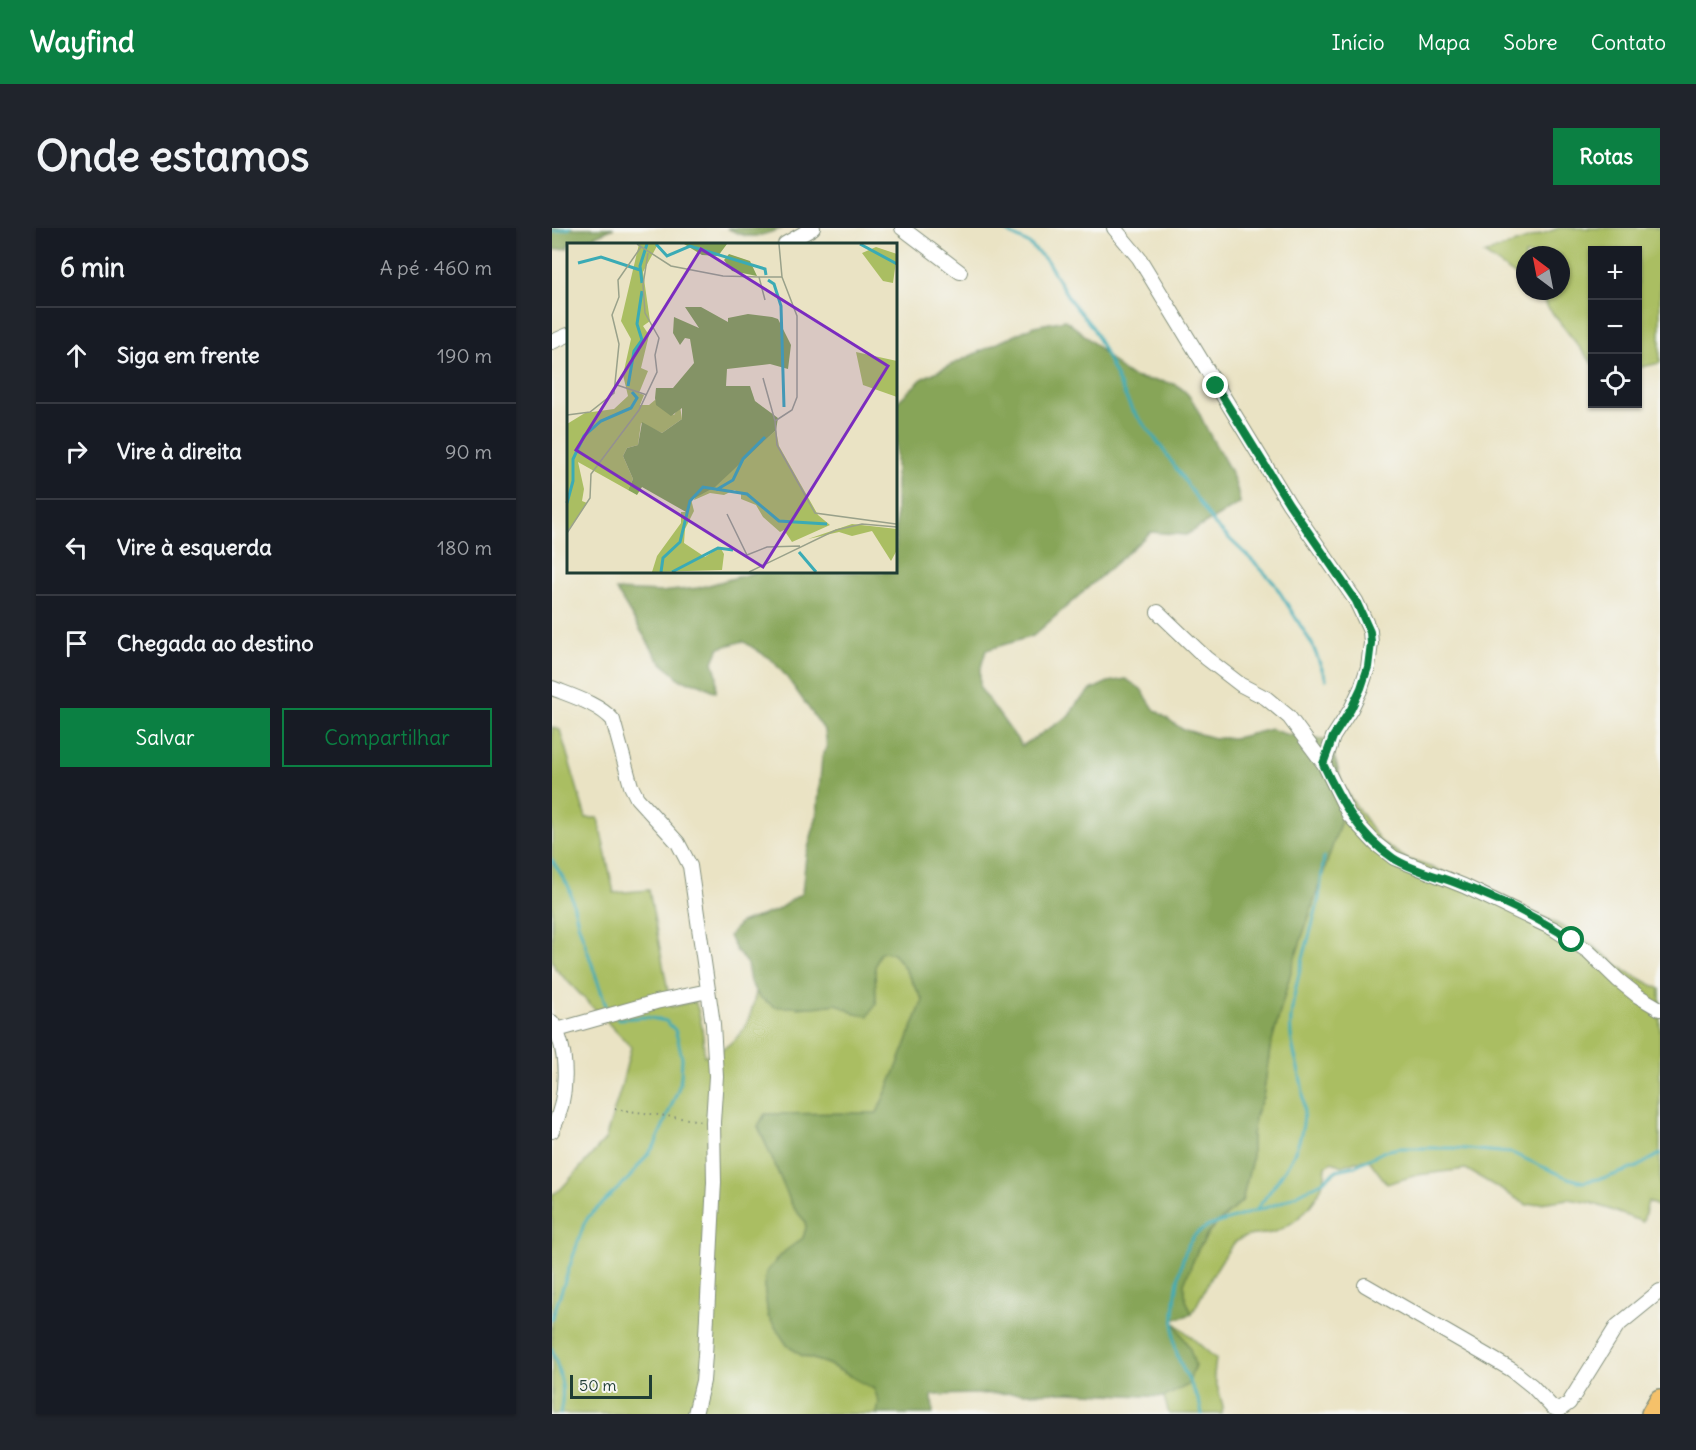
<!DOCTYPE html>
<html lang="pt">
<meta charset="utf-8">
<style>
:root{--surface:#171b24;--page:#20242c;--text:#f1f3f6;--muted:#9ea1a6;--line:#363941;--accent:#0b8043}
body{margin:0;font-family:Delius,sans-serif;background:var(--page);color:var(--text)}
.controls{position:absolute;right:18px;top:18px;display:grid;overflow:hidden;border-radius:0px;box-shadow:0 2px 4px #0004}
.controls button{width:54px;height:54px;display:grid;place-items:center;padding:0;border:0;border-bottom:2px solid var(--line);background:var(--surface);color:var(--text);font:30px sans-serif}
.compass{position:absolute;left:964px;top:18px;width:54px;height:54px;border-radius:50%;background:var(--surface);box-shadow:0 2px 4px #0004;rotate:328deg}
.scale{position:absolute;left:18px;bottom:15px;width:82px;box-sizing:border-box;padding-left:6px;border:3px solid #1f3d34;border-top:0;font-size:16px;line-height:21px;white-space:nowrap;color:#1f3d34;-webkit-text-stroke:4px #f6f6f2;paint-order:stroke}
.stop{position:absolute;width:18px;height:18px;margin:-14px;border:4px solid #0b8043;border-radius:50%;background:#fff}
.stop.end{background:#0b8043;border-color:#fff;box-shadow:0 2px 6px #0008}
.list{margin:0;padding:0;list-style:none}
h2{display:flex;justify-content:space-between;align-items:center;height:78px;margin:0;padding:0 24px;font-size:26px}
h2 small{font-size:20px;font-weight:400;color:var(--muted)}
.list li{display:grid;grid-template-columns:39px 1fr auto;gap:18px;align-items:center;box-sizing:border-box;height:96px;padding:0 24px;border-top:2px solid var(--line)}
.list b{display:block;font-size:22px;white-space:nowrap}
.list em{font-size:20px;font-style:normal;color:var(--muted)}
.actions{display:flex;gap:12px;padding:18px 24px}
.actions a{flex:1;padding:14px 0;border:2px solid var(--accent);border-radius:0px;text-align:center;font-size:21px;color:var(--accent)}
.actions .main{background:var(--accent);color:#fff}
.icon{flex:none;width:33px;height:33px;fill:none;stroke:currentColor;stroke-width:2;stroke-linecap:round;stroke-linejoin:round}
.map{position:relative;flex:none;width:1108px;height:1186px;overflow:hidden;border-radius:0px}
header{display:flex;align-items:center;gap:36px;box-sizing:border-box;height:84px;padding:0 30px;background:var(--accent);color:#fff}
header strong{font-size:28px}
nav{display:flex;gap:33px;margin-inline-start:auto;font-size:21px}
.intro{display:flex;align-items:center;justify-content:space-between;box-sizing:border-box;height:144px;padding:0 36px}
h1{margin:0;font-size:42px}
.button{padding:15px 27px;border-radius:0px;background:var(--accent);color:#fff;font-size:21px;font-weight:700}
main{display:flex;gap:36px;padding:0 36px}
aside{flex:1;background:var(--surface);border-radius:0px;box-shadow:0 2px 4px #0004}
.map>svg:first-child{display:block}
</style>
<header>
<strong>Wayfind</strong>
<nav><a>Início</a><a>Mapa</a><a>Sobre</a><a>Contato</a></nav>
</header>
<div class="intro"><h1>Onde estamos</h1><a class="button">Rotas</a></div>
<main>
<aside>
<h2>6 min<small>A pé · 460 m</small></h2>
<ul class="list">
<li><svg class="icon" aria-label="ahead" viewBox="0 0 24 24"><path d="M12 20V5M6 11l6-6 6 6"/></svg><div><b>Siga em frente</b></div><em>190 m</em></li>
<li><svg class="icon" aria-label="right" viewBox="0 0 24 24"><path d="M7 20v-9h11M14 6l5 5-5 5"/></svg><div><b>Vire à direita</b></div><em>90 m</em></li>
<li><svg class="icon" aria-label="left" viewBox="0 0 24 24"><path d="M17 20v-9H6M10 6l-5 5 5 5"/></svg><div><b>Vire à esquerda</b></div><em>180 m</em></li>
<li><svg class="icon" aria-label="arrive" viewBox="0 0 24 24"><path d="M6 21V4h12l-3 4 3 4H6"/></svg><div><b>Chegada ao destino</b></div></li>
</ul>
<div class="actions"><a class="main">Salvar</a><a>Compartilhar</a></div>
</aside>
<div class="map">
<svg width="1108" height="1186" viewBox="0 0 1108 1186">
<rect width="100%" height="100%" fill="#f6f6f2"/>
<filter id="ink" filterUnits="userSpaceOnUse"><feTurbulence type="fractalNoise" baseFrequency=".0167" numOctaves="2"/><feDisplacementMap in="SourceGraphic" scale="12" xChannelSelector="R" yChannelSelector="G"/><feConvolveMatrix kernelMatrix="1 2 1 2 8 2 1 2 1" color-interpolation-filters="sRGB"/></filter>
<filter id="wash" filterUnits="userSpaceOnUse"><feTurbulence type="fractalNoise" baseFrequency=".008" numOctaves="4" result="noise"/><feDisplacementMap in="SourceGraphic" scale="24" xChannelSelector="R" yChannelSelector="G"/><feGaussianBlur stdDeviation="1.35" result="paint"/><feColorMatrix in="noise" values="0 0 0 0 0 0 0 0 0 0 0 0 0 0 0 0 0 1.4 0 .05"/><feComposite in="paint" operator="in"/></filter>
<g filter="url(#wash)">
<rect width="100%" height="100%" fill="#eae3c4"/>
<path fill="#aabe62" stroke="#647e4b" stroke-width="1.5" d="M1007,0H1108V135L1086,140V22H1040V135L983,63H1009V27H973V54L932,26Z
M0,499L8,502L34,590H46L62,665L97,662L119,779L143,773C150,791 152,808 152,828C187,818 198,798 204,763L207,769L246,780L285,776L303,785L324,775L323,739L328,724H340L351,738L371,772L345,839L325,885L213,886L206,898L241,979L253,993L254,1000L251,1010L224,1031L212,1057L216,1088L235,1117L249,1127L276,1136L322,1161L327,1174L325,1186H0V967L9,961L53,912L69,860L79,819L3,740L0,731Z
M797,568L829,614L855,631L924,655L1027,707L1075,744L1108,761V980L1096,973L1091,994L1040,975L1016,971L975,977L914,941L865,947L835,956L817,932L803,933L790,938L780,934L774,938C773,967 749,994 723,1004C711,1008 697,1005 686,1012C675,1018 647,1072 640,1086L634,1072L632,1055L646,1021L660,1001L690,973L700,931V906L704,885L711,869L718,821L741,736Z
M620,1092L664,1131L662,1147L671,1178L670,1186H617L612,1169L636,1157L638,1121Z"/>
<path fill="#87a558" stroke="#537146" stroke-width="1.5" d="M0,0H62L25,16H16V20L0,22Z
M175,0H231C206,9 199,13 175,0Z
M513,92C521,98 530,104 538,112C552,124 563,139 579,148C593,154 613,151 624,157C643,167 647,188 657,205C670,230 684,246 688,275L634,307L599,304L481,408L434,422L428,443V460L470,518L517,488L525,475L539,462L556,454L574,451L589,461L602,481L630,501L662,510H683L719,501L733,506L777,512L791,558L797,568L741,736L718,821L711,869L704,885L700,906V931L690,973L659,1001L646,1021L632,1055L634,1072L640,1086L621,1092L638,1121L643,1137L636,1157L612,1169L515,1164L380,1167L381,1186H325L327,1174L322,1161L276,1136L249,1127L235,1117L216,1088L212,1057L214,1044L233,1023L251,1010L254,1000L253,993L241,979L206,898L213,886L325,885L345,839L371,772L351,738L341,725L328,724L323,739L324,776L316,788L303,786L285,776L262,779H223L207,769L198,754L195,736L184,722L177,708L188,695L223,683L250,665L254,628L265,587L270,529L275,519L273,503L234,448L220,432L191,413L167,420L161,434L165,447L164,464L148,456L129,452L106,431L64,362L109,364L146,360L204,344H344V175L371,150L482,98Z"/>
<g fill="none" stroke-linecap="round" stroke-linejoin="round">
<path stroke="#3aabb5" stroke-width="3" d="M451,0L460,7L476,15L495,33L518,72L541,100L579,180L608,217L663,297L706,338L722,355L760,416L774,451
M0,4L18,0
M0,632L17,659L26,695L56,784
M705,981C740,933 763,907 747,844C741,820 736,807 740,781C745,743 759,707 767,670C769,657 770,643 772,629
M0,1091L32,996L37,988L77,950L103,917L126,862L129,849L130,830L126,812L123,802L114,793L94,789L65,791
M0,1121C8,1146 14,1160 8,1186
M650,1186C647,1164 631,1147 625,1126C617,1099 625,1031 641,1009C645,1004 652,1001 657,998L728,975L770,954L785,942L803,938L833,923L847,920H903L960,925L1016,950L1031,954L1056,949L1085,939L1108,926"/>
</g>
</g>
<g filter="url(#ink)">
<g fill="none" stroke-linecap="round" stroke-linejoin="round">
<g stroke="#84907c" stroke-width="16">
<path id="minor" d="M350,0L408,44
M562,0L587,30L737,276L804,373L818,403L819,415L816,439L809,460L799,481L781,509L772,536L797,587L824,616L842,630L912,658L1002,701L1036,723L1066,752L1086,768L1108,781
M233,16L261,0
M0,114L16,107
M606,384L654,430L689,457L714,470L737,489L772,536
M0,460C20,468 47,476 61,492L79,558L85,570L126,615L138,638L161,796L164,848L161,894L162,954L153,1127L151,1153L143,1186
M0,794C18,825 16,871 0,903
M5,802L104,774L156,763
M813,1057L960,1142L980,1158L1000,1179L1007,1182L1017,1175L1065,1098L1108,1063"/>
</g>
<g stroke="#84907c" stroke-width="24">
<path id="highway" d="M1100,1186L1108,1172"/>
</g>
<path stroke="#84907c" stroke-width="2" stroke-dasharray="1.5 4.5" stroke-linecap="butt" d="M63,881L150,893"/>
<use href="#minor" stroke="#fff" stroke-width="14"/>
<use href="#highway" stroke="#f5c16b" stroke-width="21"/>
</g>
</g>
<g fill="none" stroke-linecap="round" stroke-linejoin="round" filter="url(#ink)">
<path stroke="#0b8043" stroke-width="8" d="M664,158L737,276L804,373L818,404L819,415L816,439L809,460L799,481L781,509L771,536C788,572 807,607 841,630C861,643 887,648 909,657C947,671 986,690 1020,712"/>
</g>
<g transform="translate(15 15)">
<rect width="330" height="330" fill="#eae3c4"/>
<path d="M72,1H91L76,29L83,78L76,83L82,92L74,125L81,128L72,150L77,152L73,162H82L88,157L107,172L113,163L115,176L95,190L74,180L71,202L60,205L56,213L66,236L61,247L11,219L17,246L15,258L20,260L0,289V181L18,170L47,166L61,153L56,132L64,96L54,78ZM309,4L330,11L326,40L316,38L295,10ZM289,109L330,118V154L296,142ZM209,187L212,203L251,272L263,282L225,299L217,287L213,289L196,274L189,262L174,256V250L167,247L157,252L143,250L127,257L129,251L148,243ZM124,256L127,268L118,286L117,300L138,314L153,304L157,311L155,327L85,329L90,313L114,280V269H119ZM285,281L330,286V307L324,318L305,288L285,293L272,289L241,296Z" fill="#aabe62"/>
<path d="M117,1H160L151,13L135,12ZM162,11L183,18L190,33L165,28L157,17ZM118,64H134L161,79V75L181,71L205,74L211,76L224,102L221,126L203,121L160,126L159,143H183L188,158L211,175L209,187L148,244L124,257L119,269L75,244L70,252L61,247L66,236L56,213L60,205L71,202L75,179L95,190L115,176V165L104,173L89,162L88,155L89,145H106L127,120L123,96L118,95L113,102L106,90L107,74L132,85Z" fill="#87a558"/>
<path fill="none" stroke="#3aabb5" stroke-width="3" d="M89,1L100,13L123,3L198,26L199,32M293,1L330,21M11,20L34,14L73,27M201,37L207,41L214,63L217,164M75,40L73,23L80,1M61,143L67,108L75,97L70,81L75,48M149,247L166,237L176,216L198,194M0,260L6,238V216L17,193L34,178L64,165L70,155L65,149M232,309L249,329M94,329L96,315L113,299L123,258L136,244L180,251L212,278L260,281M105,329L151,305L166,307"/>
<path fill="none" stroke="#99a18a" stroke-width="1.5" d="M70,1L104,23L156,33L192,34H215L212,1M192,34L198,57M215,34L230,73V154L225,167L208,178L210,202L248,270L329,281M196,135L208,178M50,142L80,152M0,172L23,169L47,150L52,101L45,72L52,54L51,37L74,4M160,271L180,312L200,304L233,303M0,290L23,255L24,231L72,167L90,129L88,112L92,95L78,70L76,42L81,10M182,329L269,287L295,281L330,284"/>
<path fill="#7b2cbf" fill-opacity="0.15" stroke="#7b2cbf" stroke-width="3" d="M134,6L321,123L196,324L9,207Z"/>
<rect width="330" height="330" fill="none" stroke="#1f3d34" stroke-width="3"/>
</g>
</svg>
<div class="controls">
<button>+</button>
<button>−</button>
<button><svg class="icon" aria-label="locate" viewBox="0 0 24 24"><circle cx="12" cy="12" r="6"/><path d="M12 2v4M12 18v4M2 12h4M18 12h4"/></svg></button>
</div>
<svg class="compass" viewBox="-18 -18 36 36"><path d="M0-13l5 13h-10z" fill="#e53935"/><path d="M0 13l5-13h-10z" fill="#9ea1a6"/></svg>
<div class="scale">50 m</div>
<div class="stop" style="left:1020px;top:712px"></div>
<div class="stop end" style="left:664px;top:158px"></div>
</div>
</main>
